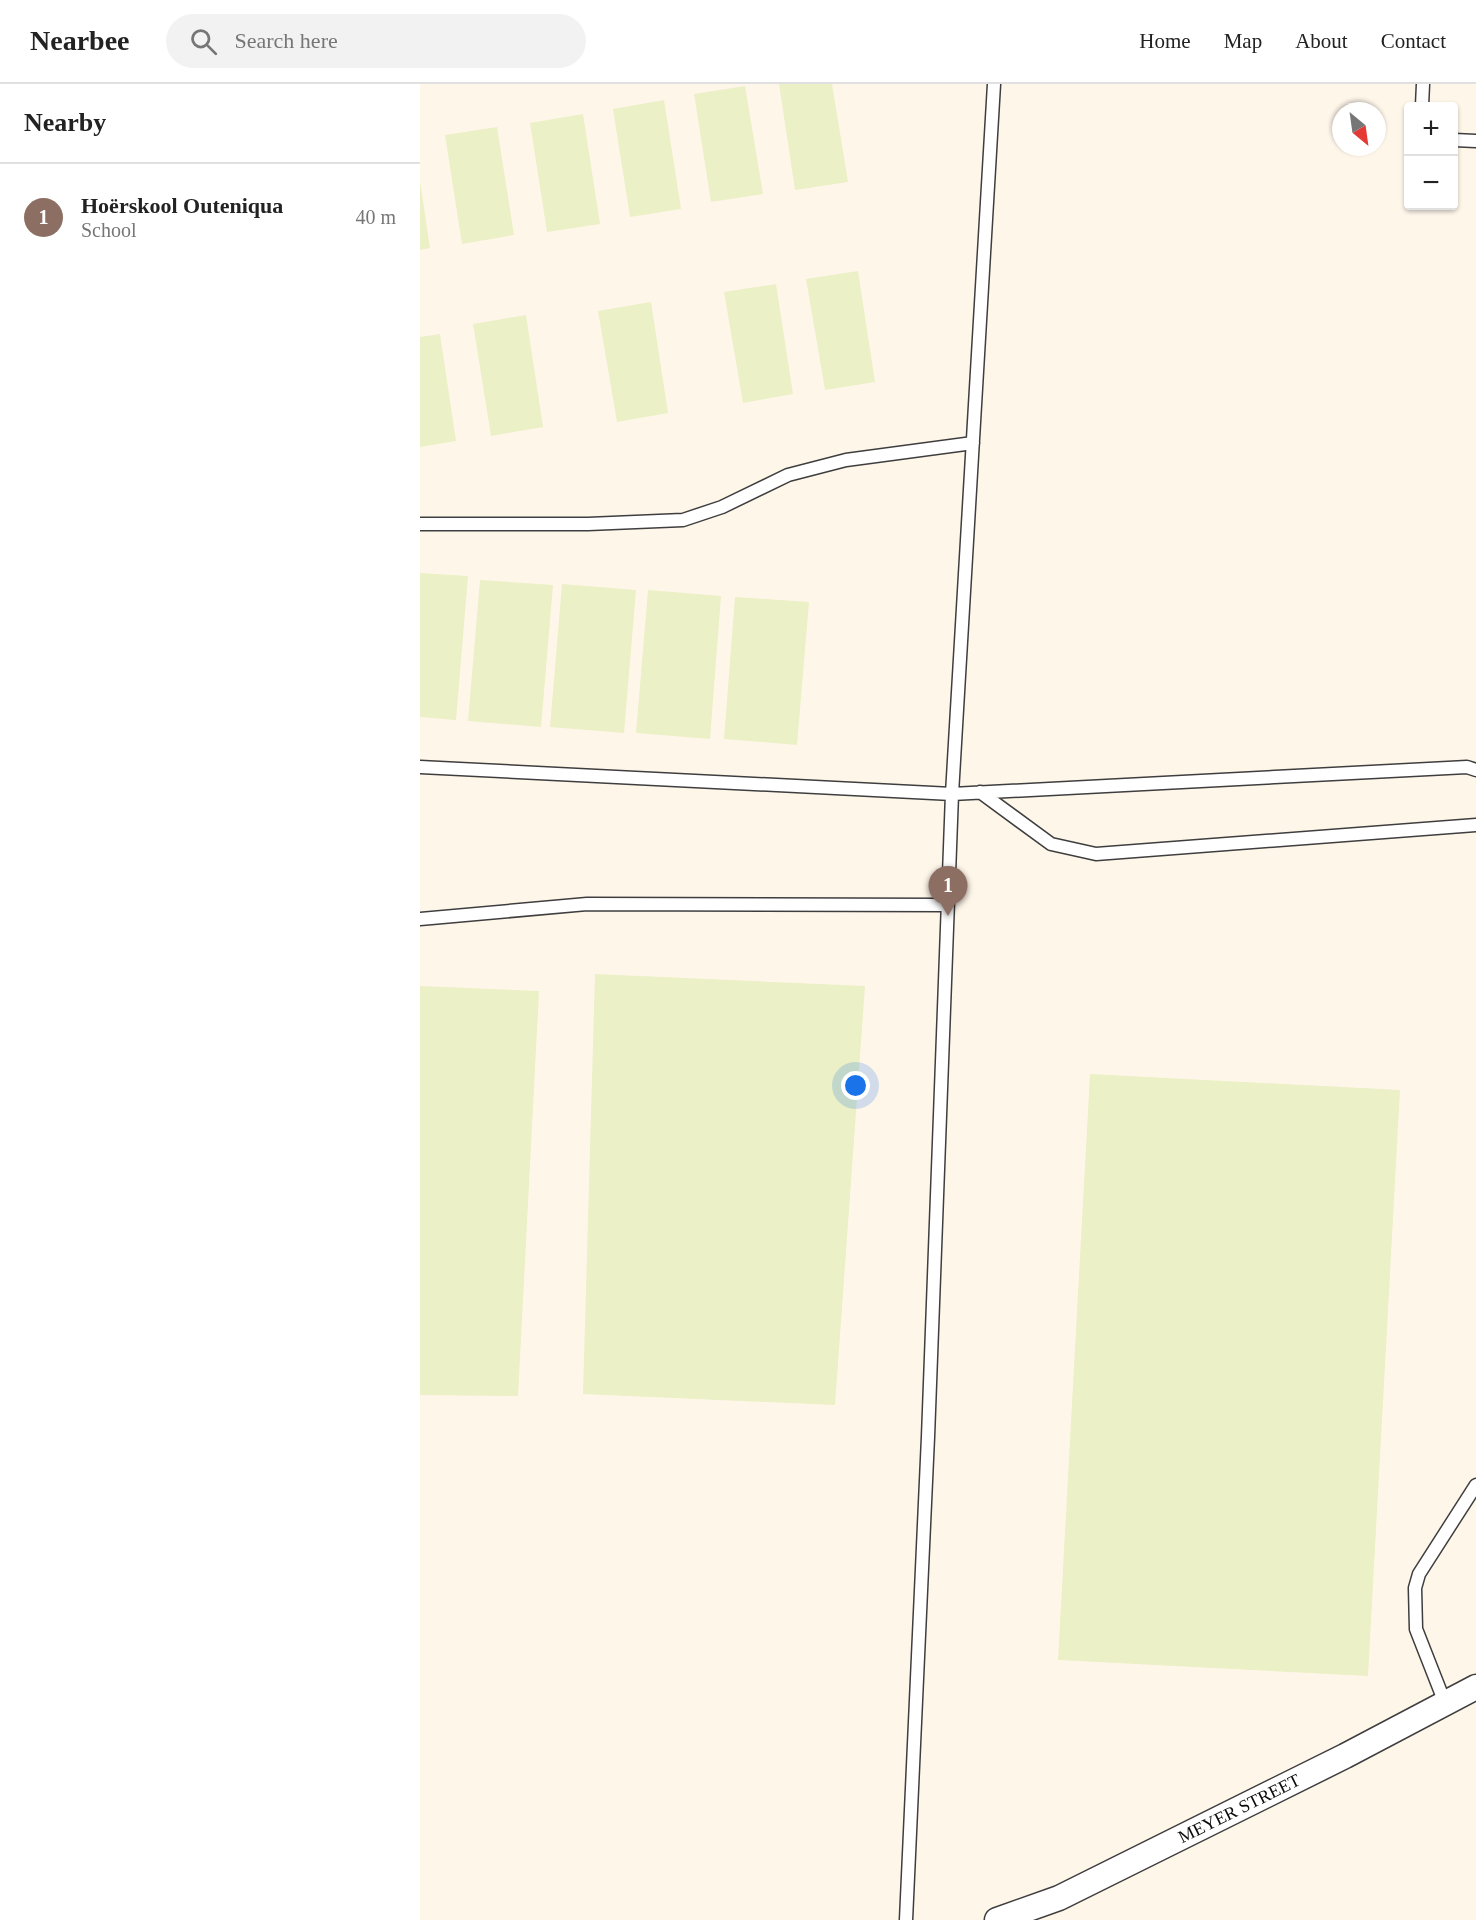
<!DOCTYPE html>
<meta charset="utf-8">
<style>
:root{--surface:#fff;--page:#f2f2f2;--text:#222;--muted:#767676;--line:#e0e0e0;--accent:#ea580c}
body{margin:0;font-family:Georgia,serif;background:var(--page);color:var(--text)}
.controls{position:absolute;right:18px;top:18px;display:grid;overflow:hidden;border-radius:6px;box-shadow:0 2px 4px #0004}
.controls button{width:54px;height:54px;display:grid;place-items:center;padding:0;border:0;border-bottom:2px solid var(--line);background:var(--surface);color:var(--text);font:30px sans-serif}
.compass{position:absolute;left:912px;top:18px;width:54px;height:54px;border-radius:50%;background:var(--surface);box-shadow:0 2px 4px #0004;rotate:151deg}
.you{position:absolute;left:436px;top:1002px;width:21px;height:21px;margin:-15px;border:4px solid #fff;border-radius:50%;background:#1a73e8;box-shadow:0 0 0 9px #1a73e833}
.badge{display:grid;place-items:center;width:39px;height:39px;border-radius:50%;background:var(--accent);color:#fff;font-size:20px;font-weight:700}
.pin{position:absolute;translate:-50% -50px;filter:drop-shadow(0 2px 3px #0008)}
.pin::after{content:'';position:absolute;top:32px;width:21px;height:18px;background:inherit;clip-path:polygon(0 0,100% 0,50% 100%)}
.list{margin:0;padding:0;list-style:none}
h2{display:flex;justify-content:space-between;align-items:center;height:78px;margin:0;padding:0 24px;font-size:26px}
h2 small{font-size:20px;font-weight:400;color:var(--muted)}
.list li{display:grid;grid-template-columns:39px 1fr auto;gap:18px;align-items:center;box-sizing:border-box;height:108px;padding:0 24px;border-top:2px solid var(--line)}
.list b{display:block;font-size:22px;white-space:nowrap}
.list p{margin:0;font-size:20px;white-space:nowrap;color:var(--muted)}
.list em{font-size:20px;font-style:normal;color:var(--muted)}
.icon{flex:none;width:33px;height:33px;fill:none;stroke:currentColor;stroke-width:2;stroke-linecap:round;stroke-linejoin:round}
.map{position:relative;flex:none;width:1056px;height:1836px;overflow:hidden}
header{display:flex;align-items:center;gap:36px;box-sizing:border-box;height:84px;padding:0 30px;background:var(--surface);border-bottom:2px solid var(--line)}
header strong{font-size:28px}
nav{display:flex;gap:33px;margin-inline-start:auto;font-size:21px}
.search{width:420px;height:54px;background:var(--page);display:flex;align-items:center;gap:15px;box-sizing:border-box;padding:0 21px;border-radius:33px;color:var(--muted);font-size:22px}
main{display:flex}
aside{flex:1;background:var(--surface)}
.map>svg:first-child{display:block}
</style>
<header>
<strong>Nearbee</strong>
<div class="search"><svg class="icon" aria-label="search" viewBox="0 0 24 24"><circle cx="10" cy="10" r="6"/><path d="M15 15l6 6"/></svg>Search here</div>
<nav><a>Home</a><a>Map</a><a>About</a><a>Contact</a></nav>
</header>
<main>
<aside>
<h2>Nearby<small></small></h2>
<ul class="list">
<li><span class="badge" style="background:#8d6e63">1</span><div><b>Hoërskool Outeniqua</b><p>School</p></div><em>40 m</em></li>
</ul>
</aside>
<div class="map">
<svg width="1056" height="1836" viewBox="0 0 1056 1836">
<rect width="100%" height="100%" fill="#fff6ea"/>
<path fill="#ebf0c6" d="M359,0H412L428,98L375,106Z
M325,2L343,110L291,118L274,10Z
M244,16L261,125L210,133L193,25Z
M163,30L180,140L127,148L110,39Z
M77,43L94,151L42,160L25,51Z
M0,97L10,164L0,166Z
M438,187L455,298L405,306L386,195Z
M356,200L373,310L323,319L304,208Z
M231,218L248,329L197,338L178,227Z
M106,231L123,343L71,352L53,240Z
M20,250L36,357L0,363V253Z
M0,489L48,492L36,636L0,633Z
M60,496L133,501L121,643L48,637Z
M142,500L216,506L204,649L130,643Z
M228,506L301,512L290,655L216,649Z
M315,513L389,518L377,661L304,655Z
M175,890L445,902L415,1321L163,1310Z
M0,902L119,907L98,1312L0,1311Z
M670,990L980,1006L948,1592L638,1576Z"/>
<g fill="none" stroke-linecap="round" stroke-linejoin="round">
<g stroke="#3e3e3e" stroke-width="15">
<path id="lane" d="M1002,22L1003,0
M1034,56L1056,57
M0,440H168L263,436L302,423L368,391L426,376L553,359
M0,683L532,710L1047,683L1056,686
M560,708L631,760L676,770L1056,741
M0,835L167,820L527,821
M1025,1619L996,1545L995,1504L999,1490L1056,1401
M486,1836L508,1353L532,710L574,0"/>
</g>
<g stroke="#3e3e3e" stroke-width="27">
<g id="street">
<path id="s1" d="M577,1836L639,1814L925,1672L1056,1603"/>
</g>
</g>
<use href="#lane" stroke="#fff" stroke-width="12"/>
<use href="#street" stroke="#fff" stroke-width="24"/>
</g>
<g text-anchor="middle" stroke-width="6" stroke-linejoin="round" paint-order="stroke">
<g font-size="18" fill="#0b0b0b" stroke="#fff">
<text dy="6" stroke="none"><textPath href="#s1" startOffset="267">MEYER STREET</textPath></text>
</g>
</g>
</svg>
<div class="controls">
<button>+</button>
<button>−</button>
</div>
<svg class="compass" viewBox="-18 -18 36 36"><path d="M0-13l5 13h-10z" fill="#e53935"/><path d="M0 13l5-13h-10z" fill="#767676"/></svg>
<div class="you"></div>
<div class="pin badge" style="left:528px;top:832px;background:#8d6e63">1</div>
</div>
</main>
